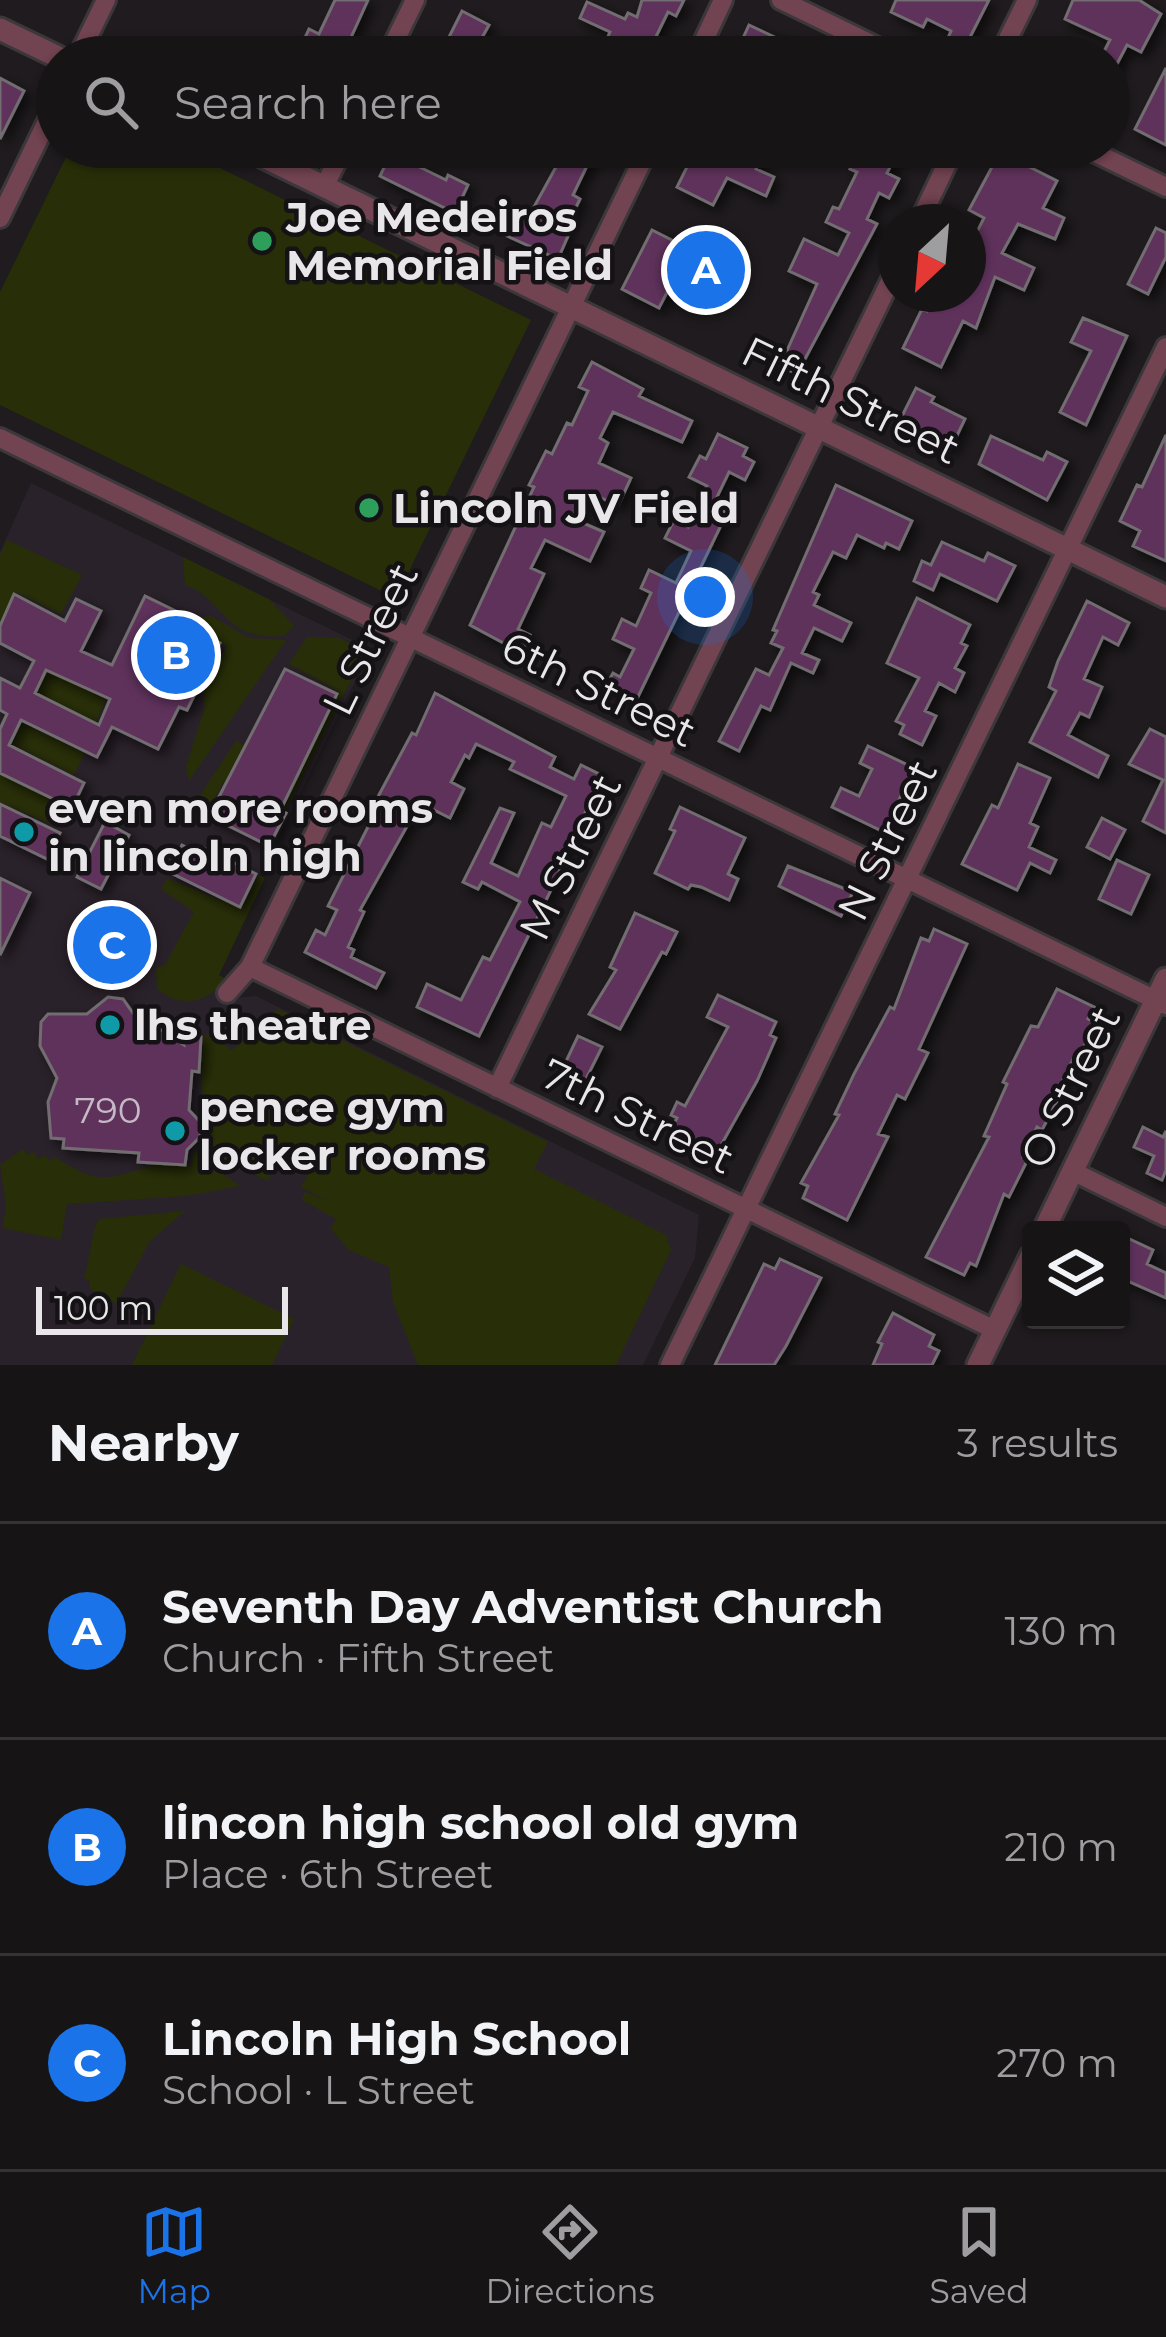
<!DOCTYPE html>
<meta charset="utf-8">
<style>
:root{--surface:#171416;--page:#242123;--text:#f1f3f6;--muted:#9e9ea1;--line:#363335;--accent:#1a73e8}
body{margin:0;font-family:Montserrat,sans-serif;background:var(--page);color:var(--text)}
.controls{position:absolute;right:36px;bottom:36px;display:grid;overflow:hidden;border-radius:12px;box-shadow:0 3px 9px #0004}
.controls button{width:108px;height:108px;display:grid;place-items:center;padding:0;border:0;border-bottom:3px solid var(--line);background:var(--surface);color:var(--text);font:60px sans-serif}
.compass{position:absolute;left:878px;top:204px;width:108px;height:108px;border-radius:50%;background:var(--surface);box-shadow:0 3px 9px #0004;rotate:206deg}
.scale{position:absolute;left:36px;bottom:30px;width:252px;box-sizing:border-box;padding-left:12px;border:6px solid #e9e6e9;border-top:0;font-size:33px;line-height:42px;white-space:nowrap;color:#e9e6e9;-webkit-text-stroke:9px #151215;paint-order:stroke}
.you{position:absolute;left:705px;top:597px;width:42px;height:42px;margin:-30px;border:9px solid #fff;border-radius:50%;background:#1a73e8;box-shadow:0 0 0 18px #1a73e833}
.badge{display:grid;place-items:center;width:78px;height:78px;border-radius:50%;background:var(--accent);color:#fff;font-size:39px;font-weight:700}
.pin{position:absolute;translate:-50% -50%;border:6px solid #fff;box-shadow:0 3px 12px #0006}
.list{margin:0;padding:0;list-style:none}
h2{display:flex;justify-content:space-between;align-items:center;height:156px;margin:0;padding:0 48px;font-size:51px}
h2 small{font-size:39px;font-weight:400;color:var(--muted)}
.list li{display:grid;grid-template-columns:78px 1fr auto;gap:36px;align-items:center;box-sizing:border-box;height:216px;padding:0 48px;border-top:3px solid var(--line)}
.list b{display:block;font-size:45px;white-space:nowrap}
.list p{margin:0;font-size:39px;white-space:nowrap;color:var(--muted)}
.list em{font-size:39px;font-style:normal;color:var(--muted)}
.icon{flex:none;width:66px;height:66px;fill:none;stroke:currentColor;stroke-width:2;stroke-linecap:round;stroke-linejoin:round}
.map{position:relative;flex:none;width:1166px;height:1365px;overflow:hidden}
.search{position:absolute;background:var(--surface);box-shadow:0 3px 9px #0004;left:36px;right:36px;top:36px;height:132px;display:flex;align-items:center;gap:30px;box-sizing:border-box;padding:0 42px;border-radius:66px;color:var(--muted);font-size:45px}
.sheet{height:804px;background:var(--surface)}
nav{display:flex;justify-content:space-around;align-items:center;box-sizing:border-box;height:168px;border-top:3px solid var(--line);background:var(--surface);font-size:33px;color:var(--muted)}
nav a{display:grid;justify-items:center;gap:6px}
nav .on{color:var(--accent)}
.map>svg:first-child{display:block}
</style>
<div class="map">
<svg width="1166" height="1365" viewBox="0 0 1166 1365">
<defs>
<filter id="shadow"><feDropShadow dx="5.5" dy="5.5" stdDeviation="6" flood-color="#0009"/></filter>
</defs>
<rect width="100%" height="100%" fill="#1f1b1e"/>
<path fill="#2a222a" d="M31,483L371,649L207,982L235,998L256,996L699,1215L695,1258L643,1365H0V552Z"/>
<path fill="#282f08" d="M71,147H177L531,320L396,598L0,405V292Z
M7,540L82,575L61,614L16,592L0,626V555Z
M183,557L270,600L294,626L284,636C221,641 226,599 185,585Z
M211,616L249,638L286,640L189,781L186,767L205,707L203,692L227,646L199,632L202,623L194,618Z
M307,637L339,638L366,651L286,810L224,781L208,810L195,803L236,741L244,745L229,777L284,804L339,691L289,664Z
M47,670L106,700L96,722L36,693Z
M22,723L85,753L74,775L12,744Z
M0,774L61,802L51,824L0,802Z
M259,875L265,878L219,975L224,978C211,1004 177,1009 157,988L156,968L165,965L194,912L161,889L167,878L241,909Z
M278,1009L548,1142L534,1169L666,1235L671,1250L616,1365H418L393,1302L389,1267L349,1250L331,1229L336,1219L302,1200L305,1192L328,1201L301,1187L311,1170L276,1151L269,1154L262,1169L270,1176L268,1181L217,1156L211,1166L240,1186L186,1196L67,1204L61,1240L3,1228L6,1205L0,1165L23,1149L27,1155L34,1152L38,1159L45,1155L50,1161L55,1157C98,1185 106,1180 150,1166C162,1162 179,1166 191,1166L193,1154L209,1139L211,1119L201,1107L203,1035H216L231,1051Z
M185,1211L150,1241L116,1304L89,1288L90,1282L84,1277C91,1260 91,1231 99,1219Z
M181,1264L294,1319L272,1365H132Z"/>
<path fill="#5e315b" stroke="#726d71" stroke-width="3" fill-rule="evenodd" filter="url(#shadow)" d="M335,0H368L342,57H296L309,29L319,34Z
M642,0H684L676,16L668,12L647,55L635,50L632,57H599L610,32L580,18L587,2L625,19L628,13L637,17Z
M896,0H989L965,47L948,38L951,31L927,19L923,27L891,12Z
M1073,0H1139L1161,14L1141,52L1127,45L1109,79V57H1101L1110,40L1065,19Z
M462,11L489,25L479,43L486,46L481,57H439Z
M749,25L817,57H742L746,51L739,47Z
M1166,68V145L1135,129Z
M0,78L24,91L0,139Z
M567,147H596L573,195L580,199L563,234L568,236L558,259L507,236L518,211L529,216Z
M671,147H767L756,169L774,177L766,196L727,178L713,205L677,187L692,157Z
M869,147H900L887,173L899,179L889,198L879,193L867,219L877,224L797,374L780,366L817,284L789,271L804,239L838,255L849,233L826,222L833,207L839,209L857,172L850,169L859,152L865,155Z
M1000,152L1057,181L1043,208L1064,218L1055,239L1018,224L1002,253L1034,268L1024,290L995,277L976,328L963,321L941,367L903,348L922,309L927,311L936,294H968V250L984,218L969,210Z
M391,153L446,180L448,175L468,185L455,213L380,176Z
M1156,228L1166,233V257L1148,294L1128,284Z
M652,230L733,271L723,291L679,269L659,308L622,289Z
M1083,318L1127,336L1086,425L1060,412L1091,351L1071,342Z
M592,362L643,389L639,396L692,421L682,442L613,412L600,438L608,443L599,463L631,478L618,506L589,492L576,520L604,532L590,561L545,540L531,568L544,574L518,629L530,635L522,653L470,625L534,487L529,485L546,451L552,454L567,423L572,425L588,391L579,387Z
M916,388L934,397L931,402L965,419L950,450L898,424Z
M718,434L747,448L743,456L754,462L745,480L729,472L716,499L722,502L719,509L727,513L636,701L606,686L613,673L620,677L634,649L613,639L622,619L636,626L651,593L641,588L649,570L676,583L691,551L665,538L674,520L688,527L707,486L689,477L700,456L706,459Z
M1166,435V561L1133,546L1140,531L1120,521L1137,485L1142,487Z
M991,436L1043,460L1047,452L1067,462L1047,500L979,464Z
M836,485L912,521L899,549L886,543L884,548L857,535L846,558L833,552L813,592L819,595L814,605L851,623L842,641L814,628L802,653L819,660L813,673L791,663L770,710L761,706L739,751L719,741L756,669L769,675L783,648L771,643L777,631L773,630Z
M942,542L984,561L988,553L1015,566L997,601L940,574L933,590L914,581L922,561L931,565Z
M14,594L65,621L76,599L101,611L81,651L112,665L145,596L198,622L194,631L220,643L187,710L179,707L158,749L112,727L97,757L21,720L9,745L84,783L72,808L0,773V729L7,714L0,710V678L20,688L34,661L0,643V626ZM46,670L110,699L99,725L35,693Z
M917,598L970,625L961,643L967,646L955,668L964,673L955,692L939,683L925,711L936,716L922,745L900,734L904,725L896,721L919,678L887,663Z
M1087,601L1129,623L1118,645L1103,637L1084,679L1102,687L1089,717L1080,713L1068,735L1108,756L1098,777L1030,742L1056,691L1049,687L1058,661Z
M285,669L337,694L280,811L286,813L269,846L209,816Z
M435,693L555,757L550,767L574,779L581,765L605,777L561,856L565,858L555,882L479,1036L417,1007L427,984L461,1000L483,957L490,960L520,902L482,882L478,889L463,882L500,808L514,813L491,863L518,876L542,823L551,827L566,796L510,769L514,762L476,744L469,758L465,755L451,782L464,789L450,818L420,803L360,910L364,912L348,947L354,950L351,957L384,973L376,988L305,952L316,930L325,935L337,910L328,906L370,823L365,821L412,733L416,735Z
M1150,729L1166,737V833L1143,821L1163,780L1129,764Z
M868,746L914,768L884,832L832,807L841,788L859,796L872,769L860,763Z
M1018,764L1050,778L1030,823L1038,827L1029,847L1056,860L1050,873L1030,863L1017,890L962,864L992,805L998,808Z
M0,804L60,833L47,859L0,836Z
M680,807L745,838L728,874L738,879L729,900L701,887L691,885L688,889L655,873L675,831L670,829Z
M1102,818L1125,830L1110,859L1087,847Z
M105,822L129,835L101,889L77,877Z
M182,845L201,854L204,848L256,874L240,907L169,872Z
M1117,860L1149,875L1131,914L1099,899Z
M788,866L853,892L841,916L779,886Z
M0,878L30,893L0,955Z
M635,913L677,932L666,954L662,952L620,1029L589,1014L616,970L610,967Z
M934,929L967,944L919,1049L928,1053L905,1099L897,1095L878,1134L888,1137L847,1220L803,1198L808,1186L801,1183L839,1115L835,1114L854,1074L890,1007L894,1009L921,938L929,941Z
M1057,989L1094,1007L1088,1019L1095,1023L1077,1061L1073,1059L1059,1088L1063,1090L1042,1130L1037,1127L1023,1157L1028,1159L1009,1197L1004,1194L976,1266L970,1263L964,1275L926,1257L989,1137L984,1136L1007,1084L1003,1082L1031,1026L1038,1027Z
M718,995L776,1022L770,1035L776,1038L757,1081L716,1154L670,1131L677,1118L671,1115L677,1102L685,1106L728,1027L707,1017Z
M108,997L123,999L145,1030L150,1023L184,1045V1035L201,1037L199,1072L192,1071L189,1110L202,1124L200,1137L187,1150L185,1165L138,1162L139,1153L63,1148L64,1139L51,1138L48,1102L57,1078L40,1046L41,1022L48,1014H87Z
M578,1036L602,1047L583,1085L560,1074Z
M1143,1127L1163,1137L1166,1131V1170L1162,1180L1147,1173L1154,1156L1134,1147Z
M1121,1235L1153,1250L1147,1264L1166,1273V1298L1121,1278Z
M780,1259L821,1278L786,1346L774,1365H715L764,1264L775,1269Z
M893,1313L934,1335L929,1346L939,1351L932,1365H873L882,1344L878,1342Z"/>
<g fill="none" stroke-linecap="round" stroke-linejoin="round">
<g stroke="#3b373a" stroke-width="24">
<path id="minor" d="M781,0L898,57
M78,57L106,0
M387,57L415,0
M696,57L723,0
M999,57L1027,0
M1083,147L1166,187
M324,187L344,147
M0,218L57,101
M919,222L955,147
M0,438L1166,1005
M250,967L995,1330
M227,993L250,967L649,147
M497,1088L896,269
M1072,1171L1166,1217
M670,1365L1166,347"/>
</g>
<g stroke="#3b373a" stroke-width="27">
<path id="tertiary" d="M0,29L58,57
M243,147L1166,597
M1044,1230L1166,979
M978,1365L1031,1256"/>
</g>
<use href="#minor" stroke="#724351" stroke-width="18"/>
<use href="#tertiary" stroke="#724351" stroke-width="21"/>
</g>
<g fill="#2e9e5b" stroke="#151215" stroke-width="4.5">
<circle cx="262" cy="241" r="12"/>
<circle cx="369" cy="508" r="12"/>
</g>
<g fill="#0f9aa8" stroke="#151215" stroke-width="4.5">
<circle cx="24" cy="832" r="12"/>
<circle cx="110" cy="1025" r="12"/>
<circle cx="175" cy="1131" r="12"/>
</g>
<g text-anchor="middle" stroke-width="9" stroke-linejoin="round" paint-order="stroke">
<g font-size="36" fill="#c6b9c6">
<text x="108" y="1123">790</text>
</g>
<g font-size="42" font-weight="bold" fill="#e9e6e9" stroke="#151215" text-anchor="start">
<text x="286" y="232">Joe Medeiros<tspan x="286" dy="48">Memorial Field</tspan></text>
<text x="393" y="523">Lincoln JV Field</text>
<text x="48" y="823">even more rooms<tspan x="48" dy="48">in lincoln high</tspan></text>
<text x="134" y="1040">lhs theatre</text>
<text x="199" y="1122">pence gym<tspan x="199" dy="48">locker rooms</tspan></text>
</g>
<g font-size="42" fill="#e9e6e9" stroke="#151215">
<text transform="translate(851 400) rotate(26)" y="15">Fifth Street</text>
<text transform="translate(370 639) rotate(-64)" y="15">L Street</text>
<text transform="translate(599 689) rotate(26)" y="15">6th Street</text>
<text transform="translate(887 840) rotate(-64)" y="15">N Street</text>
<text transform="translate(570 857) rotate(-64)" y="15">M Street</text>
<text transform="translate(1070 1087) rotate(-64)" y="15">O Street</text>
<text transform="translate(638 1116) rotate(26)" y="15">7th Street</text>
</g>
</g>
</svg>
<div class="controls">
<button><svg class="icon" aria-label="layers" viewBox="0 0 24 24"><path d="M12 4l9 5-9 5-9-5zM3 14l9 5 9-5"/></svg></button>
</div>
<svg class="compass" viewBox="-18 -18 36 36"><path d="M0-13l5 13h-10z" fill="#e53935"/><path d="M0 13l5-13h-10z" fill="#9e9ea1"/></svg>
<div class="scale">100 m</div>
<div class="you"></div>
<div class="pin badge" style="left:706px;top:270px">A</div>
<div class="pin badge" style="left:176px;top:655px">B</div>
<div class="pin badge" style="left:112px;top:945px">C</div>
<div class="search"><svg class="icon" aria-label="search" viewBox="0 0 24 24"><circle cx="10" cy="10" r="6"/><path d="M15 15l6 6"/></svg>Search here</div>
</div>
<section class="sheet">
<h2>Nearby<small>3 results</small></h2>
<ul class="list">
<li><span class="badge">A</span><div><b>Seventh Day Adventist Church</b><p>Church · Fifth Street</p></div><em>130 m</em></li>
<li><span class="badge">B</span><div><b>lincon high school old gym</b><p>Place · 6th Street</p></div><em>210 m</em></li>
<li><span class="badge">C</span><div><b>Lincoln High School</b><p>School · L Street</p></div><em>270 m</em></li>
</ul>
</section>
<nav>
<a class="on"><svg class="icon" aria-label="map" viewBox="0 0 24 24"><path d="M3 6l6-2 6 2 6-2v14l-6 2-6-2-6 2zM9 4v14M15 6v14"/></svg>Map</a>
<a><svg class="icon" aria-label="directions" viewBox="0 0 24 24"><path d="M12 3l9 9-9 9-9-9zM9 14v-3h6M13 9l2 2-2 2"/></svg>Directions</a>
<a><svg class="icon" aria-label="saved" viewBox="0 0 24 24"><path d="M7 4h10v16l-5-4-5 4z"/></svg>Saved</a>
</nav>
